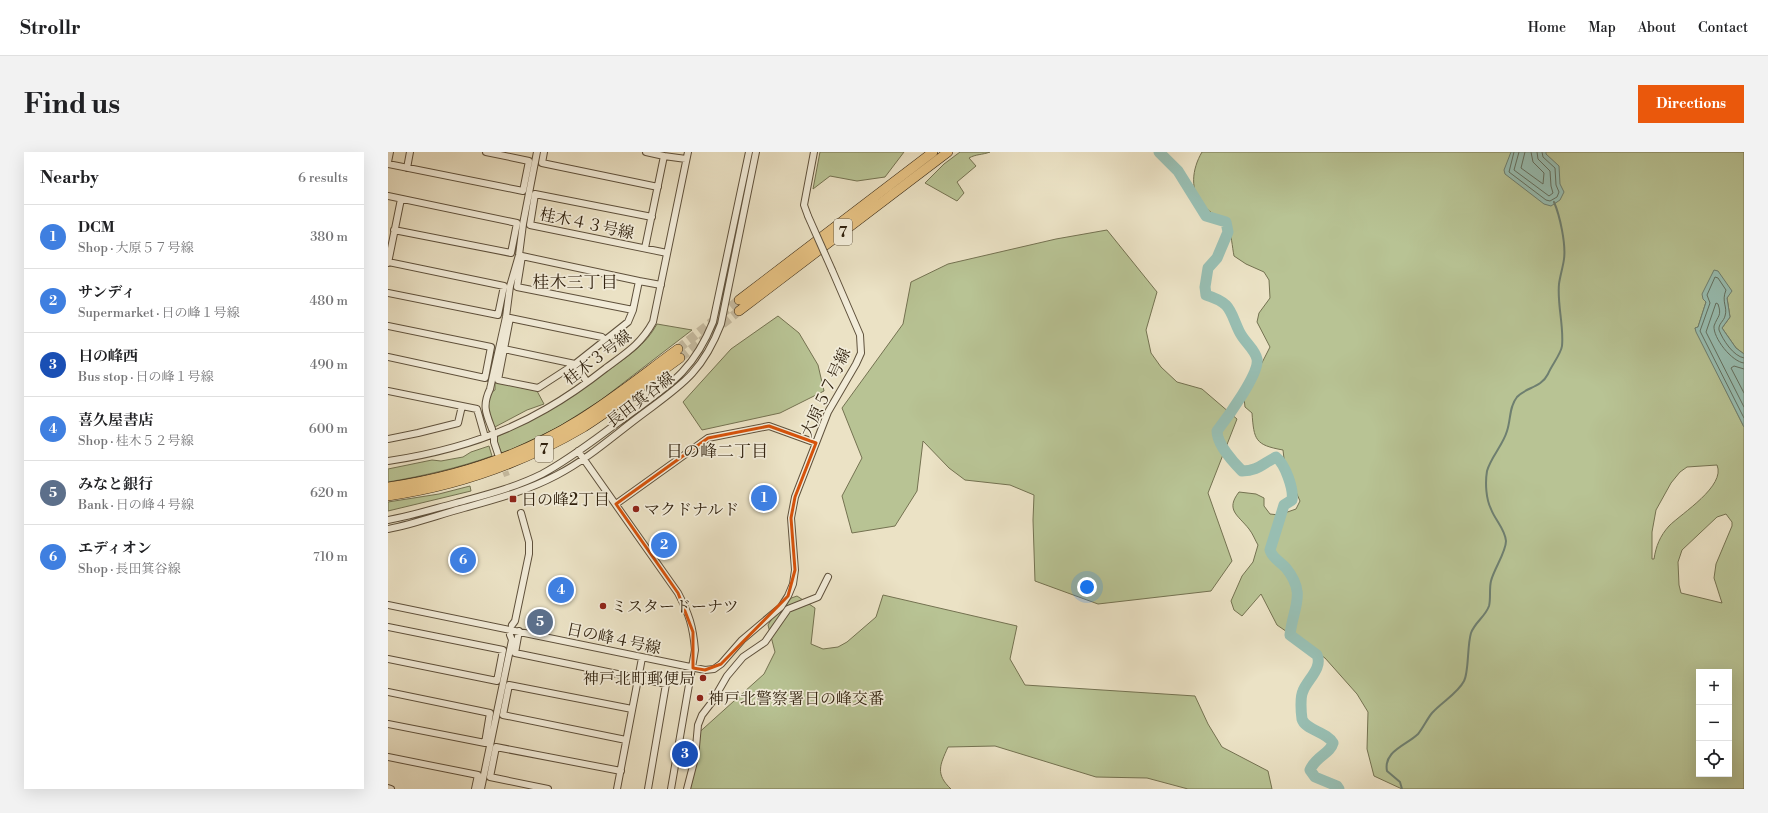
<!DOCTYPE html>
<meta charset="utf-8">
<style>
:root{--surface:#fff;--page:#f2f2f2;--text:#202124;--muted:#757577;--line:#e0e0e0;--accent:#ea580c}
body{margin:0;font-family:"Libre Bodoni","Noto Serif JP",serif;background:var(--page);color:var(--text)}
.controls{position:absolute;right:12px;bottom:12px;display:grid;overflow:hidden;border-radius:0px;box-shadow:0 4px 16px #0002}
.controls button{width:36px;height:36px;display:grid;place-items:center;padding:0;border:0;border-bottom:1px solid var(--line);background:var(--surface);color:var(--text);font:20px sans-serif}
.you{position:absolute;left:699px;top:435px;width:14px;height:14px;margin:-10px;border:3px solid #fff;border-radius:50%;background:#1a73e8;box-shadow:0 0 0 6px #1a73e833}
.badge{display:grid;place-items:center;width:26px;height:26px;border-radius:50%;background:var(--accent);color:#fff;font-size:13px;font-weight:700}
.pin{position:absolute;translate:-50% -50%;border:2px solid #fff;box-shadow:0 1px 4px #0006}
.list{margin:0;padding:0;list-style:none}
h2{display:flex;justify-content:space-between;align-items:center;height:52px;margin:0;padding:0 16px;font-size:17px}
h2 small{font-size:13px;font-weight:400;color:var(--muted)}
.list li{display:grid;grid-template-columns:26px 1fr auto;gap:12px;align-items:center;box-sizing:border-box;height:64px;padding:0 16px;border-top:1px solid var(--line)}
.list b{display:block;font-size:15px;white-space:nowrap}
.list p{margin:0;font-size:13px;white-space:nowrap;color:var(--muted)}
.list em{font-size:13px;font-style:normal;color:var(--muted)}
.icon{flex:none;width:22px;height:22px;fill:none;stroke:currentColor;stroke-width:2;stroke-linecap:round;stroke-linejoin:round}
.map{position:relative;flex:none;width:1356px;height:637px;overflow:hidden;border-radius:0px}
header{display:flex;align-items:center;gap:24px;box-sizing:border-box;height:56px;padding:0 20px;background:var(--surface);border-bottom:1px solid var(--line)}
header strong{font-size:19px}
nav{display:flex;gap:22px;margin-inline-start:auto;font-size:14px}
.intro{display:flex;align-items:center;justify-content:space-between;box-sizing:border-box;height:96px;padding:0 24px}
h1{margin:0;font-size:28px}
.button{padding:10px 18px;border-radius:0px;background:var(--accent);color:#fff;font-size:14px;font-weight:700}
main{display:flex;gap:24px;padding:0 24px}
aside{flex:1;background:var(--surface);border-radius:0px;box-shadow:0 4px 16px #0002}
.map>svg:first-child{display:block}
</style>
<header>
<strong>Strollr</strong>
<nav><a>Home</a><a>Map</a><a>About</a><a>Contact</a></nav>
</header>
<div class="intro"><h1>Find us</h1><a class="button">Directions</a></div>
<main>
<aside>
<h2>Nearby<small>6 results</small></h2>
<ul class="list">
<li><span class="badge" style="background:#3f7fe0">1</span><div><b>DCM</b><p>Shop · 大原５７号線</p></div><em>380 m</em></li>
<li><span class="badge" style="background:#3f7fe0">2</span><div><b>サンディ</b><p>Supermarket · 日の峰１号線</p></div><em>480 m</em></li>
<li><span class="badge" style="background:#1a4fb4">3</span><div><b>日の峰西</b><p>Bus stop · 日の峰１号線</p></div><em>490 m</em></li>
<li><span class="badge" style="background:#3f7fe0">4</span><div><b>喜久屋書店</b><p>Shop · 桂木５２号線</p></div><em>600 m</em></li>
<li><span class="badge" style="background:#5c6f8a">5</span><div><b>みなと銀行</b><p>Bank · 日の峰４号線</p></div><em>620 m</em></li>
<li><span class="badge" style="background:#3f7fe0">6</span><div><b>エディオン</b><p>Shop · 長田箕谷線</p></div><em>710 m</em></li>
</ul>
</aside>
<div class="map">
<svg width="1356" height="637" viewBox="0 0 1356 637">
<rect width="100%" height="100%" fill="#ebe2c5"/>
<filter id="stains"><feTurbulence type="fractalNoise" baseFrequency=".005" numOctaves="4"/><feColorMatrix values="0 0 0 0 .2 0 0 0 0 .09 0 0 0 0 .02 0 0 0 .5 -.17"/></filter>
<radialGradient id="worn" r=".72"><stop offset=".6" stop-color="#630" stop-opacity="0"/><stop offset="1" stop-color="#630" stop-opacity=".3"/></radialGradient>
<path fill="#b8c394" stroke="#747251" fill-rule="evenodd" d="M432,0H516L497,25L469,29L442,24L425,37Z
M572,0H602C594,3 588,2 581,6L588,14L569,30L576,41L569,49L537,31L556,12Z
M814,0H1356V202L1348,196L1334,176L1342,165L1339,146L1341,142L1318,150L1310,175L1307,176L1356,275V637H1014L986,624L979,597L980,560L969,542L937,506L889,473L873,442L854,464L846,458L843,449L854,424L865,410L870,393C867,388 865,382 861,377C850,363 837,358 851,340L868,342L876,346V354L882,362L891,363L908,357L912,349L897,315L895,298C867,293 866,288 864,261L857,255L856,246L882,195L869,170L871,161L882,146L881,128L876,120L858,112L846,104C844,94 844,83 839,75C833,65 823,62 816,54C801,39 804,17 814,0ZM1329,313C1338,334 1294,361 1281,374C1272,384 1268,394 1266,407H1264V380L1268,358L1283,331L1292,320L1299,315ZM1338,362L1344,370V374L1328,412L1326,426L1334,451L1293,441L1291,433L1290,410L1294,398L1329,365ZM1311,520H1341V622H1311Z
M719,78L769,140L758,178L763,201L773,215L789,230L814,237L849,267L820,341L844,409L823,439L710,452L647,429L645,368L646,343L622,333L577,328L561,316L535,289L529,339L507,374L464,381L454,344L474,306L454,256L515,172L523,130L560,112L668,87Z
M390,164L411,181L430,213L436,239L392,261L314,278L295,250L343,197Z
M269,172L304,178L213,248L169,276L114,302L108,288V285C149,267 185,244 221,218C240,204 257,194 269,172Z
M107,230L149,239L156,252L139,258L105,276L99,260L102,241L107,238Z
M101,294L104,304C70,316 35,324 0,330V317L44,308L53,309L75,305L83,300Z
M82,334L83,339L0,359V350L51,342Z
M495,443L629,474L622,507L637,533L807,544L820,572L834,595L880,619L884,637H800L759,626L708,625L607,594L560,595C552,613 547,622 563,637H298L306,585L376,522L387,500L380,473L395,449L409,444L427,456L423,492L435,497L450,495L459,490L488,465Z"/>
<path fill="#98beb2" stroke="#6e7f70" d="M1123,0H1158V2L1171,14L1172,32L1176,40L1172,48L1163,54L1156,52L1117,22L1116,18Z
M1326,118L1330,119L1344,139L1339,146L1342,165L1334,176L1348,196L1356,202V275L1308,180L1307,176L1310,175L1318,150L1315,147L1314,142Z"/>
<g fill="none" stroke-linecap="round" stroke-linejoin="round">
<path stroke="#647060" stroke-width="1" d="M1126,0L1121,20L1158,48L1162,49L1169,45L1171,40L1168,33L1167,16L1155,5L1154,0
M1131,0L1126,18L1161,44L1165,41L1163,34L1162,19L1150,7L1149,0
M1137,0L1133,16L1155,32L1156,21L1145,10L1143,0
M1356,206C1345,204 1335,188 1331,178C1330,172 1336,169 1337,164C1340,155 1333,150 1338,138L1330,126L1327,125L1319,143L1322,151L1312,179L1356,266
M1356,211C1344,210 1325,186 1326,174C1330,163 1334,164 1330,152L1328,151L1318,180L1356,255
M1356,217L1346,214L1343,216L1356,241"/>
<path stroke="#6e7f70" stroke-width="2" d="M1014,637L1012,630L999,619C995,599 1019,593 1030,582C1035,576 1039,567 1044,561C1054,550 1070,541 1076,529C1081,520 1079,494 1083,481C1087,470 1097,465 1101,454C1103,446 1101,437 1103,429C1106,417 1118,400 1118,389C1117,377 1107,368 1103,357C1098,347 1097,331 1099,319C1103,305 1115,293 1119,279C1123,267 1121,255 1129,245C1138,235 1153,236 1160,222C1163,214 1173,202 1174,194C1176,173 1169,153 1171,132C1172,124 1175,115 1176,107C1178,92 1172,64 1166,50"/>
<path stroke="#98beb2" stroke-width="11" d="M771,0L790,19L818,64L838,70L840,80L829,106L820,116L817,135L818,143C843,151 841,157 851,179C856,190 867,197 869,207C872,221 839,266 829,279C829,292 845,310 854,319C870,319 874,312 888,305C897,312 906,337 904,348L896,353L882,398C884,406 893,410 898,416C919,442 905,455 902,483L929,503C935,516 919,528 915,539C912,545 913,560 914,567C917,578 939,580 945,591C942,602 928,604 922,618L927,625L949,634L951,637"/>
<path stroke="#c6bba0" stroke-width="6" stroke-dasharray="6 3" stroke-linecap="butt" d="M114,311L119,324"/>
<path stroke="#c6bba0" stroke-width="9" stroke-dasharray="9 4.5" stroke-linecap="butt" d="M290,197L351,148
M292,206L351,159"/>
<g stroke="#5f513c" stroke-width="8">
<path id="minor" d="M156,0L154,11L270,35
M258,0L276,4
M0,10L2,0
M0,12L135,39L141,9L98,0
M19,16L22,0
M0,44L129,71L123,101L6,78
M420,64L416,53L426,0
M264,65L147,42L142,73L279,101
M257,96L276,4L298,7
M0,111L13,47
M0,141L110,163L116,134L0,110
M245,158L129,135L134,104L251,129
M0,174L103,195L97,226L0,205
M116,197L187,212
M187,212L150,236L110,228L122,166L214,185L218,189
M199,230L187,212L240,170L245,158L251,129L273,133
M0,239L89,257L97,285
M104,277C98,261 94,254 102,237L118,165L122,134L131,103L135,72L149,0
M106,285V290L110,302
M0,287L30,281L70,271L74,254
M190,299L290,441C301,462 305,474 307,498L283,637
M0,309C54,301 110,285 158,257C179,245 199,231 218,216C238,201 253,192 265,170L300,0
M228,352L320,286L381,274L428,291
M0,368C23,364 45,357 68,351C97,343 126,336 154,322C184,306 211,284 239,264C280,234 305,220 325,170L361,0
M0,377C26,372 50,363 76,356C108,347 139,339 169,323C198,308 223,286 248,267C290,235 313,224 333,172L368,0
M0,453L317,518L326,517L333,512L354,488L393,455L400,444L405,432L407,418L403,366L407,345L440,260L468,212L473,201L472,183L444,118
M124,473L127,469L141,402V390L133,361
M0,475L115,498L109,529L0,507
M131,479L127,501L278,532L260,637
M0,540L102,561L97,591L0,572
M238,588L115,563L121,533L244,557
M0,605L90,623L87,637
M0,636L3,637
M93,637L124,488L122,483
M160,637L102,625L108,595L233,619
M229,637L254,506
M299,637L307,606L310,573L314,563L324,550L339,524L355,505L377,490L400,457L430,445L440,425"/>
</g>
<g stroke="#30210e" stroke-width="10">
<path id="highway" d="M351,148L545,0
M351,159L560,0
M0,335C67,325 133,304 191,268C225,247 257,221 290,197
M0,344C70,334 135,311 196,275C229,254 260,229 292,206"/>
</g>
<use href="#minor" stroke="#f2ecd9" stroke-width="6"/>
<use href="#highway" stroke="#e6c182" stroke-width="9"/>
<g stroke="#5f513c" stroke-width="8" stroke-linecap="butt">
<path id="minor-bridge" d="M420,64L444,118"/>
</g>
<use href="#minor-bridge" stroke="#f2ecd9" stroke-width="6"/>
</g>
<path fill="none" stroke="#d6530c" stroke-width="3" stroke-linejoin="round" d="M381,274L428,291L407,345L403,366L407,418L400,444L333,512L317,518L305,516V480L290,441L228,352L320,286Z"/>
<g fill="#8f2418" stroke="#f2ecd9" stroke-width="1.5">
<rect x="121" y="343" width="8" height="8" rx="2"/>
<circle cx="248" cy="357" r="4"/>
<circle cx="215" cy="454" r="4"/>
<circle cx="315" cy="526" r="4"/>
<circle cx="312" cy="546" r="4"/>
</g>
<g text-anchor="middle" stroke-width="3.5" stroke-linejoin="round" paint-order="stroke">
<g fill="#f2ecd9" stroke="#6a5e4b" stroke-width="1">
<rect x="446" y="67" width="18" height="26" rx="3"/>
<rect x="147" y="284" width="18" height="26" rx="3"/>
</g>
<g font-size="15" font-weight="bold" fill="#30210e">
<text x="455" y="85">7</text>
<text x="156" y="302">7</text>
</g>
<g font-size="16" fill="#30210e" stroke="#f2ecd9">
<text transform="translate(199 71) rotate(12)" y="6">桂木４３号線</text>
<text transform="translate(209 205) rotate(-37)" y="6">桂木３号線</text>
<text transform="translate(437 240) rotate(-65)" y="6">大原５７号線</text>
<text transform="translate(252 247) rotate(-37)" y="6">長田箕谷線</text>
<text transform="translate(226 486) rotate(12)" y="6">日の峰４号線</text>
</g>
<g font-size="16" fill="#30210e" stroke="#f2ecd9" text-anchor="start">
<text x="133" y="353">日の峰2丁目</text>
<text x="256" y="363">マクドナルド</text>
<text x="223" y="460">ミスタードーナツ</text>
<text x="307" y="532" text-anchor="end">神戸北町郵便局</text>
<text x="320" y="552">神戸北警察署日の峰交番</text>
</g>
<g font-size="17" fill="#30210e" stroke="#f2ecd9">
<text x="187" y="136">桂木三丁目</text>
<text x="329" y="305">日の峰二丁目</text>
</g>
</g>
<rect width="100%" height="100%" filter="url(#stains)"/>
<rect width="100%" height="100%" fill="url(#worn)"/>
</svg>
<div class="controls">
<button>+</button>
<button>−</button>
<button><svg class="icon" aria-label="locate" viewBox="0 0 24 24"><circle cx="12" cy="12" r="6"/><path d="M12 2v4M12 18v4M2 12h4M18 12h4"/></svg></button>
</div>
<div class="you"></div>
<div class="pin badge" style="left:376px;top:346px;background:#3f7fe0">1</div>
<div class="pin badge" style="left:276px;top:393px;background:#3f7fe0">2</div>
<div class="pin badge" style="left:297px;top:602px;background:#1a4fb4">3</div>
<div class="pin badge" style="left:173px;top:438px;background:#3f7fe0">4</div>
<div class="pin badge" style="left:152px;top:470px;background:#5c6f8a">5</div>
<div class="pin badge" style="left:75px;top:408px;background:#3f7fe0">6</div>
</div>
</main>
